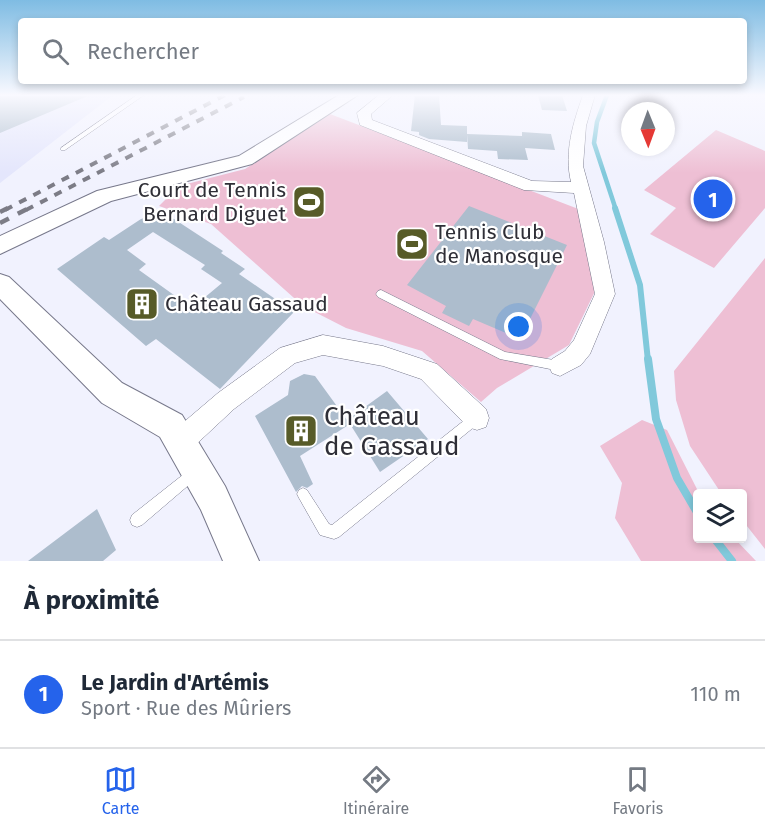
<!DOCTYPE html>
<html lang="fr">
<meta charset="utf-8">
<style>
:root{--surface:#fff;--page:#f2f2f3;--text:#1f2937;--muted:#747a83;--line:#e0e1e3;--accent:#2563eb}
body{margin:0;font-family:"Fira Sans",sans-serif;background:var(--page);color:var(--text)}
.controls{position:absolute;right:18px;bottom:18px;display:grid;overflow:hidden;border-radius:6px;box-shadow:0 3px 9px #0003}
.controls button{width:54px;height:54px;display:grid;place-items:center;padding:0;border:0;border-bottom:2px solid var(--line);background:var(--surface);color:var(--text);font:30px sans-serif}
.compass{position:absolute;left:621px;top:102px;width:54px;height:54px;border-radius:50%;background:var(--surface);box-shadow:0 3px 9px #0003;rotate:179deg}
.you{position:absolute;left:519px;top:327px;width:21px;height:21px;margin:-15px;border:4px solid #fff;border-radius:50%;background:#1a73e8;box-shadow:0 0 0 9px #1a73e833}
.badge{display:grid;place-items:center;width:39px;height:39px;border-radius:50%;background:var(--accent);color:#fff;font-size:20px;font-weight:700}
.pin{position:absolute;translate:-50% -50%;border:3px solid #fff;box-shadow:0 2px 6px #0006}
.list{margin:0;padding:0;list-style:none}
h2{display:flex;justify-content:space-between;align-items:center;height:78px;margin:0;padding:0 24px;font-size:26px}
h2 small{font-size:20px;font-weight:400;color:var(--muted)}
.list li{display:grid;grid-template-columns:39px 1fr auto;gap:18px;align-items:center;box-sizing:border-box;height:108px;padding:0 24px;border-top:2px solid var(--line)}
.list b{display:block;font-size:22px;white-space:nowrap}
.list p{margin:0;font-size:20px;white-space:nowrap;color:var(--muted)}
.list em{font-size:20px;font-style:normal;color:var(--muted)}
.icon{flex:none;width:33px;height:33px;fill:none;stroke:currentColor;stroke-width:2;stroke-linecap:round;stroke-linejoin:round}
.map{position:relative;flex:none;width:765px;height:561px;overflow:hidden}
.search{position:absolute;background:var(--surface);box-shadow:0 3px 9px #0003;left:18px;right:18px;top:18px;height:66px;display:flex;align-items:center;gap:15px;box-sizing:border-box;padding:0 21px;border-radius:6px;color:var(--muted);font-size:22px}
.sheet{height:186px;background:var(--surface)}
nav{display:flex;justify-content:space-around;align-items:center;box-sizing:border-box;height:84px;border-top:2px solid var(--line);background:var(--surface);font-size:16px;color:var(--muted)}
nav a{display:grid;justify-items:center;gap:3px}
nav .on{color:var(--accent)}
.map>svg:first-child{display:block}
</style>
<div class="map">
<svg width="765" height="561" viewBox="0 0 765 561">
<rect width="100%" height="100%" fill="#f1f2fe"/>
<path fill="#e4e6fc" d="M0,95H113L0,183Z"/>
<path fill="#eebfd4" d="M330,114L581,210L598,285L569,345L497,388L481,402L422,351L346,328L303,306L211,224L159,206L179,186L245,169Z
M716,130L765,151V208L714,268L650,234L676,208L644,190Z
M765,258V549L743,521L742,494L721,493L690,446L676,400L674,371Z
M642,420L667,430L699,493L698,538L735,539L756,561H641L615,518L622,483L600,446Z"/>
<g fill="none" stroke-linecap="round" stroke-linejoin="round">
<path stroke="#81c9db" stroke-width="4.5" d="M607,95L597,122L594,143L616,210"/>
<path stroke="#81c9db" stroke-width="6" d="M615,208L640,285L648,361"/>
<path stroke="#81c9db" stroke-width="8" d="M648,359L656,419L677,478L698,514
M714,538L732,561"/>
</g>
<path fill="#adbdcd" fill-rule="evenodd" d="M0,95H90L0,133Z
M415,95H439L441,125L467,126V142L429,139L419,135V132L411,131Z
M538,95H562L567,111L542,110Z
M522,132L551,134L555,150L525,148L528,160L498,159L497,151L468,149L467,134L522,136Z
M469,206L567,245L520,339L473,319L469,326L442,313L446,306L407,285Z
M156,214L174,219L223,251L221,253L245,269L239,274L294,312L220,389L156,339L146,346L57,269L104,237L109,240L141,219ZM153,232L205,265L201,269L222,283L192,308L139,270L146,264L127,250Z
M304,374L315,376L347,420L387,391L428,439L380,472L350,424L300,456L313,484L307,488L302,486L296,492L255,416L288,395L290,381Z
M97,509L116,550L103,561H28Z"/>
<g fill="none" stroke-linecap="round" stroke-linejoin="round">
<g stroke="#77788b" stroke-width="1">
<path id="service" d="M137,95H144L65,150H61V148Z
M381,290L505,352L560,361L564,363L565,366L564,369L560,371L500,359L378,297L376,294L378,291Z
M475,413L479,415L481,419L479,423L339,537L334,539L320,535L299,498L297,494L299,490L303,488L307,490L329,524L332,525L471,415Z
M193,468L197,470L199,474L197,478L142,525L137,527L132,525L130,520L132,515L189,470Z"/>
</g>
<g stroke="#77788b" stroke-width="1">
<path id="minor" d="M379,95H393L371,114L372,120L532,181L571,182C564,152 573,123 583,95H595L586,126L583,166L604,242L615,294L590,354L581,365L560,376L552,373L549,366L552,359L565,351L574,340L595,294L574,193L524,190L360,125L357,113Z
M323,335L383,346L437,364L486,409L489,418L486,427L477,430L468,427L421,379L383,366L323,355L295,363L234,409L189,451L180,455L171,451L167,442L171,433L218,393L280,348Z"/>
</g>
<g stroke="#77788b" stroke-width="2">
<path id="tertiary" d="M339,95H358L252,164L111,201L0,254V236L97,191L239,156Z
M0,274L9,277L122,383L182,415L225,486L259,561H223L201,510L160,437L102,403L0,299Z"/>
</g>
<use href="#service" fill="#fff" fill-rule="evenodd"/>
<use href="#minor" fill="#fff" fill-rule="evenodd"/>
<use href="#tertiary" fill="#fff" fill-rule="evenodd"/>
<path stroke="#7c7c86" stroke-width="4" stroke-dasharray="8 8" stroke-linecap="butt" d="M5,210L225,95
M26,210L244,97"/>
<path stroke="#7c7c86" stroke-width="4.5" stroke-dasharray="10 10" stroke-linecap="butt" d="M0,212L8,208
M0,223L29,208"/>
</g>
<linearGradient id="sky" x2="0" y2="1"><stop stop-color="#7fbce3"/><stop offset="0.55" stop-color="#f9f9ff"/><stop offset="1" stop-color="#f9f9ff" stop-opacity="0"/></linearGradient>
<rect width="765" height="173" fill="url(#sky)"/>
<defs>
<g id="stadium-square" transform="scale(1.725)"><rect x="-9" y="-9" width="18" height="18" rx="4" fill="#575b28" stroke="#fff"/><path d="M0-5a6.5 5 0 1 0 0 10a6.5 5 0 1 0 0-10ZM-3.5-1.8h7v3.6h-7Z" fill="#fff"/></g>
<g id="building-square" transform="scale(1.725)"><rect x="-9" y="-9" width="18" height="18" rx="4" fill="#575b28" stroke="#fff"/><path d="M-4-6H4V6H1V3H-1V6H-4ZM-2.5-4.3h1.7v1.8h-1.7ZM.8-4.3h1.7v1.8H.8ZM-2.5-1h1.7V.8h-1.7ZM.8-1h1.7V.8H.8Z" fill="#fff"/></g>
</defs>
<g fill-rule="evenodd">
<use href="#stadium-square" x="309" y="202"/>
<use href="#stadium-square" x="412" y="244"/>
<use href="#building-square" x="142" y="304"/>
<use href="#building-square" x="301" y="431"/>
</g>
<g text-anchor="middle" stroke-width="4.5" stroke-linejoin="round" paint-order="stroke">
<g font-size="21" fill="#2f2f37" stroke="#fff" text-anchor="start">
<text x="286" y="197" text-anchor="end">Court de Tennis<tspan x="286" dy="24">Bernard Diguet</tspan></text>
<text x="435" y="239">Tennis Club<tspan x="435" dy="24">de Manosque</tspan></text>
<text x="165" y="311">Château Gassaud</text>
</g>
<g font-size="26" fill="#2f2f37" stroke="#fff" text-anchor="start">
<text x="324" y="425">Château<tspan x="324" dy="30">de Gassaud</tspan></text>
</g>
</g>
</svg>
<div class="controls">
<button><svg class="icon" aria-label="layers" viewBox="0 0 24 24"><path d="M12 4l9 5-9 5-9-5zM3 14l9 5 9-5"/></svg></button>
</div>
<svg class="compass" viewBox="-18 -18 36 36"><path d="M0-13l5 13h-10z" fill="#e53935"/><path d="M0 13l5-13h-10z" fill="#747a83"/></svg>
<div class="you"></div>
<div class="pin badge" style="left:713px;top:199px">1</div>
<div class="search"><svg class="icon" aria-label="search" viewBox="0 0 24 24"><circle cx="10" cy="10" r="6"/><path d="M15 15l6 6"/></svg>Rechercher</div>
</div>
<section class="sheet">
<h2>À proximité<small></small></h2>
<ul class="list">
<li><span class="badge">1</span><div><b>Le Jardin d'Artémis</b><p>Sport · Rue des Mûriers</p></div><em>110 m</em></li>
</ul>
</section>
<nav>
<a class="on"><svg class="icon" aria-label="map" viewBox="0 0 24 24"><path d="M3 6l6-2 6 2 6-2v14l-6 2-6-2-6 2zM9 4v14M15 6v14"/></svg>Carte</a>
<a><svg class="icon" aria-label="directions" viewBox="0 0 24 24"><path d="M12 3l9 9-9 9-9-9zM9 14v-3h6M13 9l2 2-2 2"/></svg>Itinéraire</a>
<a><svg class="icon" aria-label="saved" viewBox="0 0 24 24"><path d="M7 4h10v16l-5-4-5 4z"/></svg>Favoris</a>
</nav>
